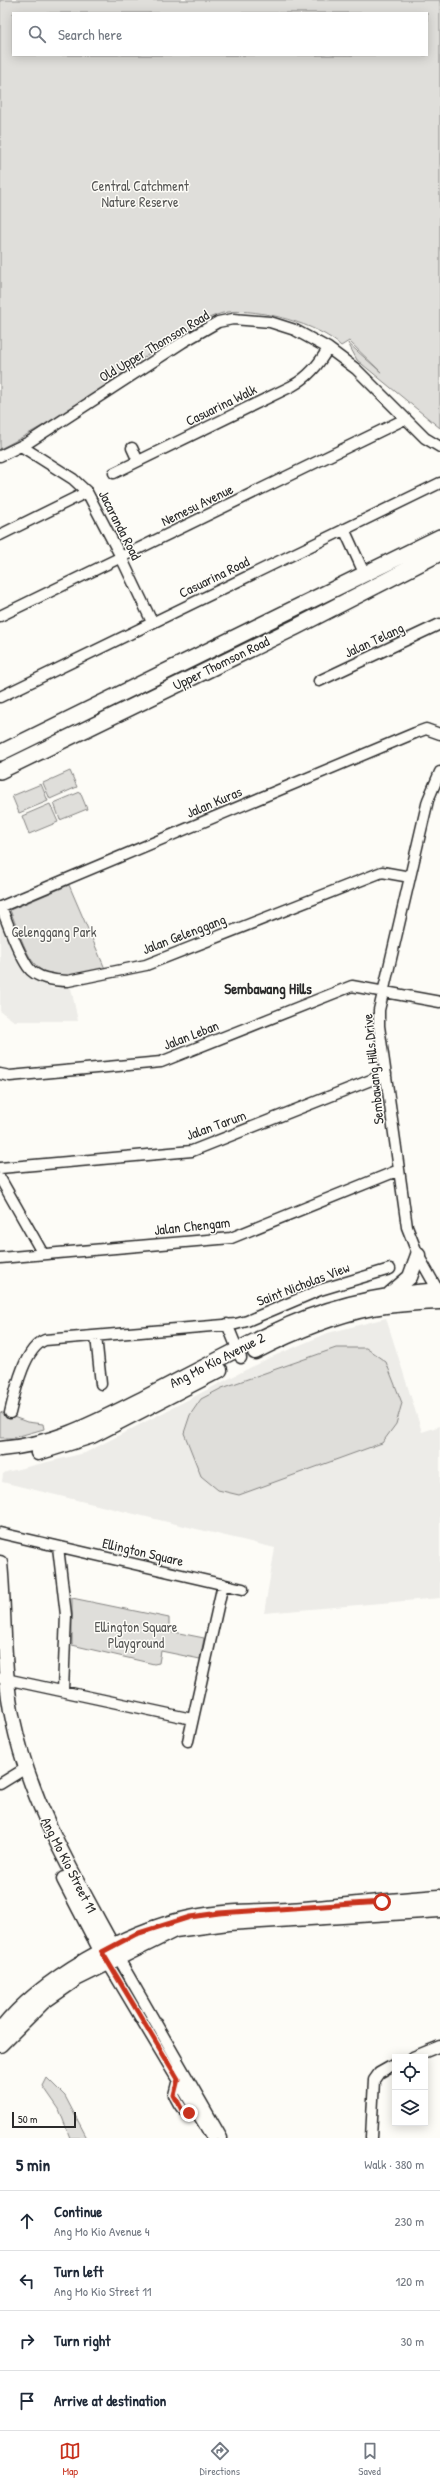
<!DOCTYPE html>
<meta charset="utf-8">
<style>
:root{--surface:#fff;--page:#f6f6f7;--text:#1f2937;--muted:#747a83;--line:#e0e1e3;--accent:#c8321e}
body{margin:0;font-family:"Patrick Hand",sans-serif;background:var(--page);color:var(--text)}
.controls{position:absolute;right:12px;bottom:12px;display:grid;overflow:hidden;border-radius:0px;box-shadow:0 2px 10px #0003}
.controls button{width:36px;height:36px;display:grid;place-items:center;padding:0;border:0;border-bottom:1px solid var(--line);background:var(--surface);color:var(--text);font:20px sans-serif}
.scale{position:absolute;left:12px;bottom:10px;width:64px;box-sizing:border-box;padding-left:4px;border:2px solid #2b2b2b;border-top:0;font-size:11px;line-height:14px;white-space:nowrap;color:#2b2b2b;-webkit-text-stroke:3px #fdfcf7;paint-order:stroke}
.stop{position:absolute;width:12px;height:12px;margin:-9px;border:3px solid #c8321e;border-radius:50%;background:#fff}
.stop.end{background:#c8321e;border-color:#fff;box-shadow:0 1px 4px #0008}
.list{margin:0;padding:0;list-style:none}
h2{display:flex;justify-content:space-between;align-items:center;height:52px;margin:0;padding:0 16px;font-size:17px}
h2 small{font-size:13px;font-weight:400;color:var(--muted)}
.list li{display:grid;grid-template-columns:26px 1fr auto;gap:12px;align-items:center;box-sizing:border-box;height:60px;padding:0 16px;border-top:1px solid var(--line)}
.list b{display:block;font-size:15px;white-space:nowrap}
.list p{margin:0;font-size:13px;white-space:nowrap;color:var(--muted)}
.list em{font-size:13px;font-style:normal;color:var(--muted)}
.icon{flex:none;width:22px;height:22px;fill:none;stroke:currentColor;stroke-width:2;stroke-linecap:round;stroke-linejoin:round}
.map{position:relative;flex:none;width:440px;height:2138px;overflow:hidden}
.search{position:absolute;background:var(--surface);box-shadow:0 2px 10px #0003;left:12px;right:12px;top:12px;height:44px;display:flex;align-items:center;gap:10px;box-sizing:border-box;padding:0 14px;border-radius:0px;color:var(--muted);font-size:15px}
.sheet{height:292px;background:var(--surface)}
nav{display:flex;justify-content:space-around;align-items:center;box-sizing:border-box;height:56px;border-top:1px solid var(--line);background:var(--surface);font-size:11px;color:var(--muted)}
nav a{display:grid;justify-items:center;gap:2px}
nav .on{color:var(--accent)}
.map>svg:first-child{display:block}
</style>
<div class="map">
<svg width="440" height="2138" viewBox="0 0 440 2138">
<rect width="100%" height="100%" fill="#fdfcf7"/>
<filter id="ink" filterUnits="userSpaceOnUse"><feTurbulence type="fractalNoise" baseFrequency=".025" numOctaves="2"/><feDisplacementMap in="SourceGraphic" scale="8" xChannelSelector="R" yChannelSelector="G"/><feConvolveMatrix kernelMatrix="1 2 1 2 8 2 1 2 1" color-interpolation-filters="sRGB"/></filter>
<g filter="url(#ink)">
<path fill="#edece8" d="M0,917L28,975L52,988H71L78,1021H14L0,1011Z
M386,1318L422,1432L440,1426V1598L264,1613L275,1548L2,1482L3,1474L6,1472L85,1453L267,1359L328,1333Z"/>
<path fill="#dfdeda" stroke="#858482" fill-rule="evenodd" d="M0,0H440V428L357,360L348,343L382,373L349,341L341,346C319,324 258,308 228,312C198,316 135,364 109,383C75,407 37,430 0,449ZM13,13H427V55H13Z
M70,771L77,787L50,799L43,783Z
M41,784L48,801L19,813L12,796Z
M80,792L87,809L60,820L54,803Z
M50,804L58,822L29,834L22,816Z
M69,885L106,971C33,983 35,974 10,910Z
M336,1348H366L386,1362L402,1403L396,1424L382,1443L239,1495L218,1490L201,1476L184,1433L190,1415L201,1399L222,1388Z
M0,1412L27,1422L43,1424L44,1429L12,1438H0Z
M72,1598L169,1618V1631L204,1638L200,1659L161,1651L159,1663L154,1664L72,1645Z
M47,2078L65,2096L87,2138H70L59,2109L43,2086Z"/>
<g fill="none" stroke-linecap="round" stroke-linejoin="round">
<g stroke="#2b2b2b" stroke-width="13">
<path id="street" d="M21,446L73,479L87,492L121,557L152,622
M132,448L138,461
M0,456L29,442L183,342L218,322L233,319L270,322L295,330L328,348L356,369L425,438L440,447
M114,473L292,386C307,378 320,363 328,348
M344,529L365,575
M0,535L87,492
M0,616L405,419
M319,681L440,624
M0,697L440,483
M440,772L428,800L379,1010V1026L407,1227L418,1255L440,1294
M0,907L415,733L426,729L440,734
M1,907C9,926 16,949 28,967C35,978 55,981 68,981L146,965L382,872L410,877
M0,1074L10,1076L161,1062L352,986L440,1002
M0,1168L192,1151L386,1074
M0,1178L43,1254
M0,1258L231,1238L399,1170
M227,1324L241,1358
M96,1336L101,1384
M10,1413C15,1392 24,1348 45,1340L236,1324L247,1321L320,1290L390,1269
M0,1533L243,1589
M58,1547L66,1615L63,1690
M1,1678L192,1719
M188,1741L223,1584
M0,1784L26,1768
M118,1957L222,2138
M107,1962L212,2138
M413,2057L440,2046
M178,2079L174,2095C180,2106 182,2115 197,2112
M371,2138L374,2080L379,2073L395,2064"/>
</g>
<g stroke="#2b2b2b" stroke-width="17">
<path id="secondary" d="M390,1294L410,1277L418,1255
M255,1352C292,1333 332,1316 373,1308C395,1304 418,1303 440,1302
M0,1449C56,1444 92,1424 142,1399C185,1377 227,1354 271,1333C325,1306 380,1294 440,1290
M38,1453L92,1436L220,1370
M0,1563C5,1613 2,1671 13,1720C31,1806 76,1879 117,1955
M64,1879L106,1960
M0,2031C40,1979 126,1931 189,1918C226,1910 266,1912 304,1909C349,1905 395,1900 440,1897
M0,2045L43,2002L76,1979L175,1930L228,1923L440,1910"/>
</g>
<g stroke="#2b2b2b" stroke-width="18">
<path id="primary" d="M0,753L440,537
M0,771L296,627L440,553"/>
</g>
<use href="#street" stroke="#fdfcf7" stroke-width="10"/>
<use href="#secondary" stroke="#fdfcf7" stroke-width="14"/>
<use href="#primary" stroke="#fdfcf7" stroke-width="15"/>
</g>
</g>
<g fill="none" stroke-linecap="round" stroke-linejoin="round" filter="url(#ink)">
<path stroke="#c8321e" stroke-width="5" d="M189,2113L182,2110L174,2095L178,2079L102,1952L136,1934L190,1917L219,1913L382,1902"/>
</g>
<g text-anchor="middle" stroke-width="3" stroke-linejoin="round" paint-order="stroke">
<g font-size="14" fill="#585857" stroke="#fdfcf7">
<text x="140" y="191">Central Catchment<tspan x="140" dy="16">Nature Reserve</tspan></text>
<text x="54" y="937">Gelenggang Park</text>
<text x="136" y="1632">Ellington Square<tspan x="136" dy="16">Playground</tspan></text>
</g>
<g font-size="14" fill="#2b2b2b" stroke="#fdfcf7">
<text transform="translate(154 346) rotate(-31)" y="5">Old Upper Thomson Road</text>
<text transform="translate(221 405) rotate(-26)" y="5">Casuarina Walk</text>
<text transform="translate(197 505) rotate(-26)" y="5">Nemesu Avenue</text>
<text transform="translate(120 525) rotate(63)" y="5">Jacaranda Road</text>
<text transform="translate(214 577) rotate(-26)" y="5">Casuarina Road</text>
<text transform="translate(374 640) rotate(-25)" y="5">Jalan Telang</text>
<text transform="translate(221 663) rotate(-26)" y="5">Upper Thomson Road</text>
<text transform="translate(214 802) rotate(-23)" y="5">Jalan Kuras</text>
<text transform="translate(184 934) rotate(-21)" y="5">Jalan Gelenggang</text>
<text transform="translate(191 1035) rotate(-21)" y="5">Jalan Leban</text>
<text transform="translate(373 1069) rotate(-96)" y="5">Sembawang Hills Drive</text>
<text transform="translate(216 1125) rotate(-20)" y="5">Jalan Tarum</text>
<text transform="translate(192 1226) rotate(-6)" y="5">Jalan Chengam</text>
<text transform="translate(303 1284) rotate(-21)" y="5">Saint Nicholas View</text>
<text transform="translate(217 1360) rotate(-27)" y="5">Ang Mo Kio Avenue 2</text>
<text transform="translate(143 1552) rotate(13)" y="5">Ellington Square</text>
<text transform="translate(69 1865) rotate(63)" y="5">Ang Mo Kio Street 11</text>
</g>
<g font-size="15" font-weight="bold" fill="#2b2b2b" stroke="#fdfcf7">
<text x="268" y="994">Sembawang Hills</text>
</g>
</g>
</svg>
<div class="controls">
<button><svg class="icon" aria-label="locate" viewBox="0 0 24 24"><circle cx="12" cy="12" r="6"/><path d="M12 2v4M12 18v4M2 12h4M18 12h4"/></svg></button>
<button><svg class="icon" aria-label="layers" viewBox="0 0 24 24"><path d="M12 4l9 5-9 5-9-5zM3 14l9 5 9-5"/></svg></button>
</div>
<div class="scale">50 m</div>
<div class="stop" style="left:382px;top:1902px"></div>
<div class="stop end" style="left:189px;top:2113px"></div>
<div class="search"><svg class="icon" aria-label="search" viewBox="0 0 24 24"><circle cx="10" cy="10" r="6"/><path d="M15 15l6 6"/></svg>Search here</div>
</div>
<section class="sheet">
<h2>5 min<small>Walk · 380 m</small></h2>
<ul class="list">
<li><svg class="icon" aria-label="ahead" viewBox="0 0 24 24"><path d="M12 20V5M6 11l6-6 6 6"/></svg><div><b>Continue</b><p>Ang Mo Kio Avenue 4</p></div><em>230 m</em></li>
<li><svg class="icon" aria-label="left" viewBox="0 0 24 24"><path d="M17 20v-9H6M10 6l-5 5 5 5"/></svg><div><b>Turn left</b><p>Ang Mo Kio Street 11</p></div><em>120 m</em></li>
<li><svg class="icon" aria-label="right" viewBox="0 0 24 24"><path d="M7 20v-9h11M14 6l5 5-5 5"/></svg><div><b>Turn right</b></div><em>30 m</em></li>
<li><svg class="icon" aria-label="arrive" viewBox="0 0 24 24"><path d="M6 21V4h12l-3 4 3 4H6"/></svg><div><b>Arrive at destination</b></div></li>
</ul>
</section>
<nav>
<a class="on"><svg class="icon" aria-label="map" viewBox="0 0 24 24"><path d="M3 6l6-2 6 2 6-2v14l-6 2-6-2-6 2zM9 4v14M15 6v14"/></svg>Map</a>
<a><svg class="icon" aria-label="directions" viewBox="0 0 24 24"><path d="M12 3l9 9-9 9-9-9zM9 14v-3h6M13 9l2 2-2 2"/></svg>Directions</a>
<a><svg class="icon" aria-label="saved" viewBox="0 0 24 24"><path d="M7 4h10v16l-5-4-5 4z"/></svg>Saved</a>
</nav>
